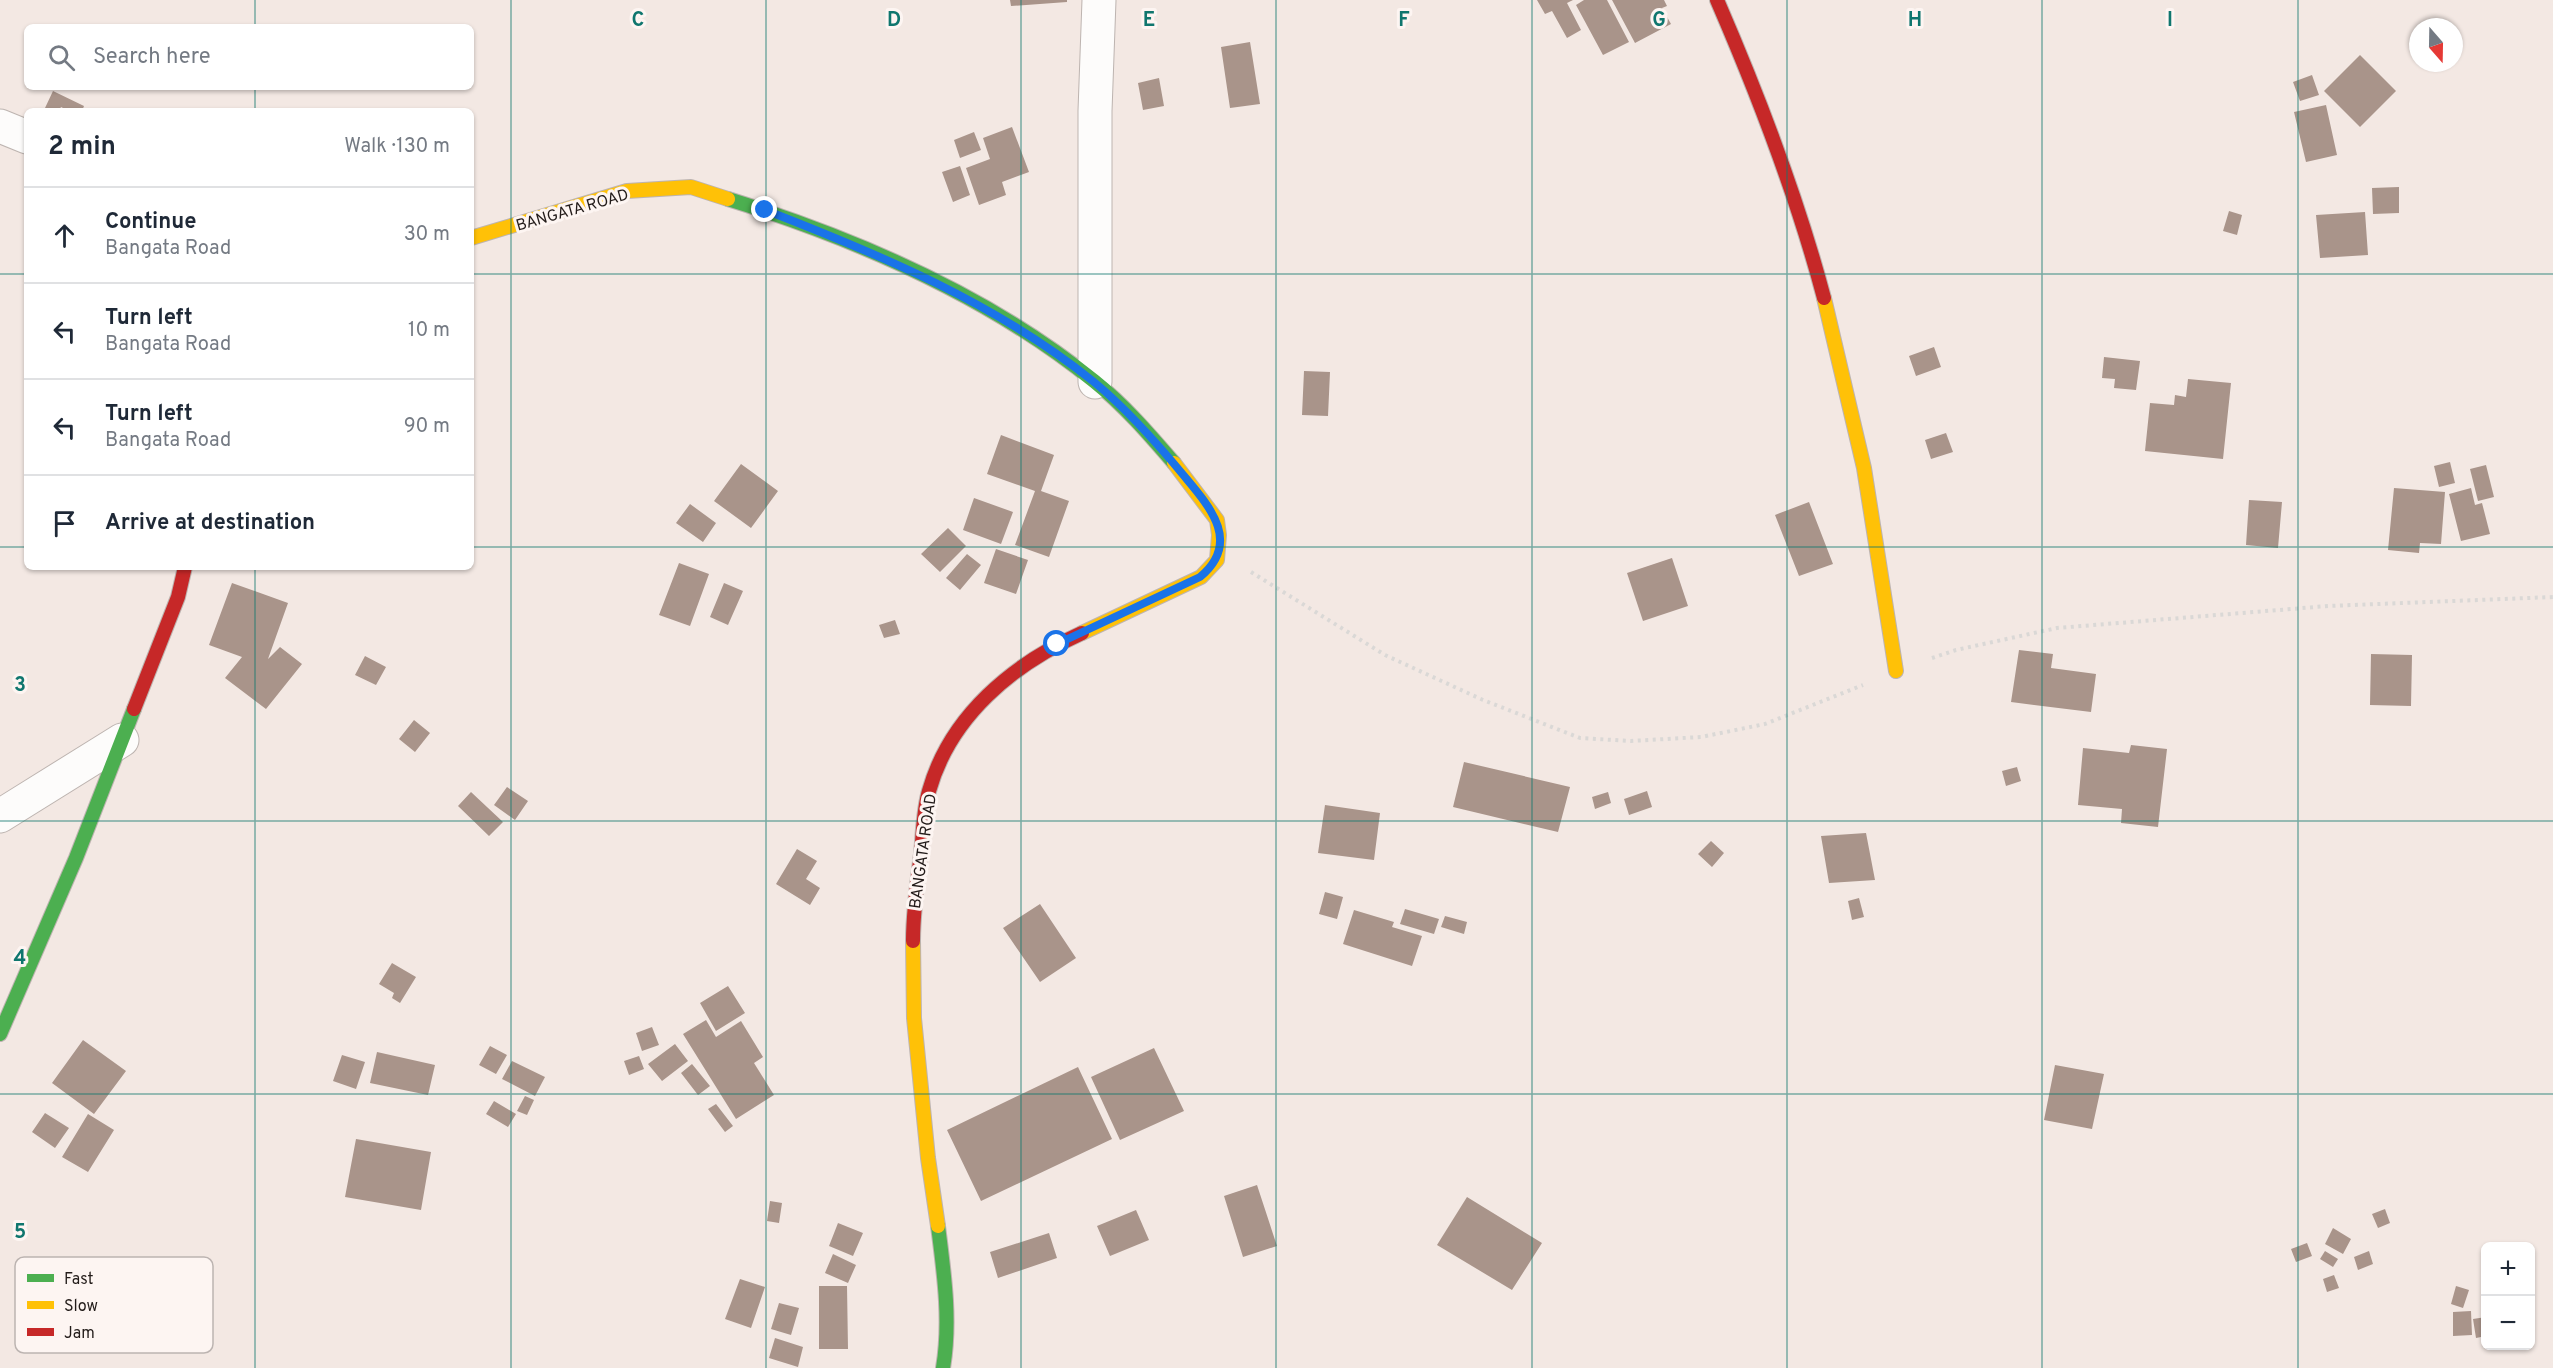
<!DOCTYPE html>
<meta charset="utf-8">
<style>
:root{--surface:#fff;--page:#f6f6f7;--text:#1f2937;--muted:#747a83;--line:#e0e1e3}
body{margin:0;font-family:Overpass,sans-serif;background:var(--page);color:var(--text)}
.controls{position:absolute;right:18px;bottom:18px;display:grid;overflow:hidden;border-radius:9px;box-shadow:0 2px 4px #0004}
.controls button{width:54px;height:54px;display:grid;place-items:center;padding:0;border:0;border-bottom:2px solid var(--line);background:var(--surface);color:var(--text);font:30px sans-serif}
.compass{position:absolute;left:2409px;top:18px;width:54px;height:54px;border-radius:50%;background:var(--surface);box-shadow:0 2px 4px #0004;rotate:160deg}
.stop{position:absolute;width:18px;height:18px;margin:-14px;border:4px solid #1a73e8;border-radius:50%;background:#fff}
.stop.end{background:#1a73e8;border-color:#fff;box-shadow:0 2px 6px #0008}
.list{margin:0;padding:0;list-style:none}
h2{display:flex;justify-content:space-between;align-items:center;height:78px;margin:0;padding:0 24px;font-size:26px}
h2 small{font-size:20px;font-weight:400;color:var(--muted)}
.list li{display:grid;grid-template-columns:39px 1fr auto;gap:18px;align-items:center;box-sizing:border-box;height:96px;padding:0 24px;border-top:2px solid var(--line)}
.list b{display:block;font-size:22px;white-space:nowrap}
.list p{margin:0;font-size:20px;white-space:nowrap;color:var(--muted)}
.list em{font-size:20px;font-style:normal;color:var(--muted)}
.icon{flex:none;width:33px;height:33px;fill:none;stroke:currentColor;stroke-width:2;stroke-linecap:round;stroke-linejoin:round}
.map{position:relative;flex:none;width:2553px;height:1368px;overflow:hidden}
.search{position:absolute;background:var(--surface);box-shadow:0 2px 4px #0004;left:24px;top:24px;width:450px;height:66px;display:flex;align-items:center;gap:15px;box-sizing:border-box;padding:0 21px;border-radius:9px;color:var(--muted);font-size:22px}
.panel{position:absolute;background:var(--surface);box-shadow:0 2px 4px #0004;left:24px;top:108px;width:450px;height:462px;border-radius:9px}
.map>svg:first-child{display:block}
</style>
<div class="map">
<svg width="2553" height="1368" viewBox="0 0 2553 1368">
<rect width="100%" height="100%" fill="#f3e8e3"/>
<path fill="#a9948a" d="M1010,0H1067V2L1011,6Z
M1537,0H1573L1567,3L1581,30L1567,38L1552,11L1545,14Z
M1584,0H1607L1629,42L1603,55L1576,5Z
M1612,0H1664L1667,6L1662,8L1671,24L1635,43Z
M1250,42L1260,104L1230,108L1221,47Z
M2360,55L2396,91L2360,127L2324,91Z
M2312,75L2319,95L2300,101L2293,82Z
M1159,78L1164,106L1143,110L1138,83Z
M53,91L84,106L82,111H69L61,107L59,111L45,108Z
M2326,105L2337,155L2306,162L2294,112Z
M1012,127L1029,172L1002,182L1006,195L979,205L966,168L990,159L983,138Z
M974,132L981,150L960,158L954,140Z
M960,166L970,195L953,202L942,172Z
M2399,187V213L2373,214L2372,188Z
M2229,211L2242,215L2237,235L2223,231Z
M2365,212L2368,255L2320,258L2316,215Z
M1934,347L1941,367L1916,376L1909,356Z
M2104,357L2140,361L2136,390L2114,388L2115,379L2102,378Z
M1304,371L1330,372L1328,416L1302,415Z
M2188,379L2231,383L2223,459L2145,451L2150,403L2174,405L2175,395L2186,397Z
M1946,433L1953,452L1931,459L1925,440Z
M1001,435L1054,455L1041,491L1069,501L1049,557L1015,545L1035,491L987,474Z
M2450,462L2455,483L2439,487L2434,466Z
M741,464L778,491L751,528L714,501Z
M2486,465L2494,497L2478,501L2470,469Z
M2394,488L2445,492L2441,544L2420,543L2419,553L2388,550Z
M2471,488L2475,505L2482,503L2490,534L2461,541L2449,494Z
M974,498L1013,512L1001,544L963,530Z
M2249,500L2282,502L2278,548L2246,545Z
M1809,502L1833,564L1799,576L1775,515Z
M690,504L716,523L703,542L676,523Z
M948,528L966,546L940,572L921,554Z
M996,549L1028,560L1016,594L984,583Z
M967,554L981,565L960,590L946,578Z
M1672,558L1688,606L1643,621L1627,573Z
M679,563L709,574L690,626L659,615Z
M232,583L288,603L268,659L280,647L302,664L266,709L225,678L242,657L209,645Z
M724,583L743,591L728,625L710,617Z
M895,620L900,634L884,638L879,625Z
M2019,650L2053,654L2051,668L2096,674L2091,712L2011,702Z
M2371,654L2412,655L2411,706L2370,705Z
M365,656L386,667L376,685L355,675Z
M414,720L430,733L415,752L399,739Z
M2131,745L2167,749L2158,827L2121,823L2122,809L2078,805L2083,748L2129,753Z
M1464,762L1570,787L1558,832L1453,807Z
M2017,767L2021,781L2006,786L2002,771Z
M507,787L528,801L515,820L494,805Z
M1647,791L1652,807L1629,815L1624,799Z
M471,792L503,822L489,836L458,806Z
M1608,792L1611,803L1595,809L1592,797Z
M1325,805L1380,813L1374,860L1318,853Z
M1866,833L1875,880L1829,883L1821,836Z
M1711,841L1724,853L1712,867L1698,854Z
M797,849L817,861L806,879L820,888L810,905L776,884Z
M1325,892L1343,897L1337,919L1319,914Z
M1859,898L1864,917L1852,920L1848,901Z
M1040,904L1076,958L1040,982L1003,928Z
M1405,909L1439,919L1434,934L1400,924Z
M1354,910L1394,922L1392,927L1422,936L1412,966L1343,944Z
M1445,916L1467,922L1464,934L1441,927Z
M392,963L416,977L400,1003L392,998L394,993L379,984Z
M728,986L745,1013L716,1031L700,1003Z
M706,1020L716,1037L741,1021L763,1057L754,1063L774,1095L736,1119L683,1034Z
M652,1027L659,1045L642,1051L636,1033Z
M83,1040L126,1071L94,1114L52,1083Z
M675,1044L688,1061L662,1081L648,1064Z
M490,1046L507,1055L496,1074L479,1065Z
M1154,1048L1184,1111L1120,1140L1091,1077Z
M377,1052L435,1065L428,1095L370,1083Z
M342,1055L365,1062L356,1089L333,1081Z
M639,1056L644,1069L629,1075L624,1061Z
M512,1061L545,1077L535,1096L502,1079Z
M692,1064L710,1086L698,1095L681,1073Z
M2055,1065L2104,1074L2092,1129L2044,1120Z
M1078,1067L1112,1139L981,1201L947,1130Z
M525,1096L534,1100L527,1115L517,1111Z
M494,1101L516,1114L508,1127L486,1114Z
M716,1104L733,1126L725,1132L708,1109Z
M45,1113L69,1128L55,1148L32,1132Z
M88,1114L114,1130L88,1172L62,1157Z
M356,1139L431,1152L421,1210L345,1197Z
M1257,1185L1277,1246L1243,1257L1224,1196Z
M1467,1197L1542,1243L1512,1290L1437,1245Z
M770,1201L782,1203L779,1223L767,1221Z
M2385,1209L2390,1223L2378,1228L2372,1214Z
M1136,1210L1149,1240L1110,1256L1097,1226Z
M838,1223L863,1233L853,1256L829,1246Z
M2333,1228L2351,1239L2343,1254L2325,1244Z
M1049,1233L1057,1258L998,1278L990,1252Z
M2307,1243L2312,1256L2296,1262L2291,1249Z
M2325,1251L2338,1259L2333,1267L2320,1259Z
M2369,1251L2373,1264L2358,1270L2354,1257Z
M833,1254L856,1265L848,1283L825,1273Z
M2334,1275L2339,1288L2327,1292L2323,1279Z
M740,1279L765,1287L751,1328L725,1319Z
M819,1286H847L848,1349H819Z
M2456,1286L2469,1290L2463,1308L2451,1304Z
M779,1303L799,1308L791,1335L771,1329Z
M2471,1311L2472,1335L2453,1336V1312Z
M2486,1317V1336L2476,1338L2473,1319Z
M775,1338L803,1347L798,1367L769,1358Z"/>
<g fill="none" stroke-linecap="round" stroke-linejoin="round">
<g stroke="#bdb4b0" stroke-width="35">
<path id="street" d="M0,126L27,137
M1095,382V111L1099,0
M0,816L122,740"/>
</g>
<g stroke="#bdb4b0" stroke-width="16">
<path id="fast" d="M728,199C857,239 989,296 1094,381C1124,405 1149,434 1174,463
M0,1034L76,858L134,709
M938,1226C944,1273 951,1321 943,1368"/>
</g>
<g stroke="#bdb4b0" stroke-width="16">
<path id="slow" d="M471,238L627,191L691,187L728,199
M1824,298L1864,468L1896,671
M1082,633L1201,577L1217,560L1219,535L1217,520L1174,463
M913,941L914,1018L928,1158L938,1226"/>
</g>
<g stroke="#bdb4b0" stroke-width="16">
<path id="jam" d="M1717,0C1759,97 1797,196 1824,298
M134,709L178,597L185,567
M913,941C913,912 917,883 921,854C923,834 923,811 929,791C950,716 1013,664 1082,633"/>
</g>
<path stroke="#dad8d6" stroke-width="4" stroke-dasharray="3 4.5" stroke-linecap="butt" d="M1251,572L1385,655L1483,700L1580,738L1631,741L1701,737L1765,724L1863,685
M1932,658L1956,650L2057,628L2328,606L2553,597"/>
<use href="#street" stroke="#fdfcfb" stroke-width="33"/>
<use href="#fast" stroke="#4caf50" stroke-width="14"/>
<use href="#slow" stroke="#ffc107" stroke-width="14"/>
<use href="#jam" stroke="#c62828" stroke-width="14"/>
</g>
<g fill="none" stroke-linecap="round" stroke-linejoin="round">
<path stroke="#1a73e8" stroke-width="8" d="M765,210C881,255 996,303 1094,382C1128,410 1157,443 1185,477C1211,508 1241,543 1200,577L1057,644"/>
</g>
<path fill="none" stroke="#0f766e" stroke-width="1.5" stroke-opacity="0.55" d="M255,0V27M511,0V1368M766,0V1368M1021,0V1368M1276,0V1368M1532,0V1368M1787,0V1368M2042,0V1368M2298,0V1368M255,87V111M0,274H27M471,274H2553M0,547H27M471,547H2553M255,567V1368M0,821H2553M0,1094H2553"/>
<g text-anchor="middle" stroke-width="6" stroke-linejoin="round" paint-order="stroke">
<g font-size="16" fill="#231c1a" stroke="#fdf5f2">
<text transform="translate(572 209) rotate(-16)" y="6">BANGATA ROAD</text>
<text transform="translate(922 851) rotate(-82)" y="6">BANGATA ROAD</text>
</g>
</g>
<rect x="15" y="1257" width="198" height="96" rx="9" fill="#fdf5f2" stroke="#bcb4b1" stroke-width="1.5"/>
<rect x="27" y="1274" width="27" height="8" fill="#4caf50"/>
<rect x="27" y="1301" width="27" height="8" fill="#ffc107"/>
<rect x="27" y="1328" width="27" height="8" fill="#c62828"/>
<g font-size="16" fill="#231c1a">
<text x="64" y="1284">Fast</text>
<text x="64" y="1311">Slow</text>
<text x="64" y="1338">Jam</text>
</g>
<g font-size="20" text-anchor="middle" font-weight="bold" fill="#0f766e" stroke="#fdf5f2" stroke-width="6" stroke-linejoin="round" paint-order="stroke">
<text x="638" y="26">C</text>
<text x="894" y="26">D</text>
<text x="1149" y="26">E</text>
<text x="1404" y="26">F</text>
<text x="1659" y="26">G</text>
<text x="1915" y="26">H</text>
<text x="2170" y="26">I</text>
<text x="20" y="691">3</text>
<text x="20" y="964">4</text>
<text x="20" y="1238">5</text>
</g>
</svg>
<div class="controls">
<button>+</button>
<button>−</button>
</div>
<svg class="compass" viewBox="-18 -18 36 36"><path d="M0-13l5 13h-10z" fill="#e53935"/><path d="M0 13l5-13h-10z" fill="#747a83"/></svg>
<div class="stop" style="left:1057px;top:644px"></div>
<div class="stop end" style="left:765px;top:210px"></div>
<div class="search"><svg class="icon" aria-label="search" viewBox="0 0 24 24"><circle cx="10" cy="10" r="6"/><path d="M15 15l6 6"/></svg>Search here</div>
<section class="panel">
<h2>2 min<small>Walk · 130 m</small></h2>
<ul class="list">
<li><svg class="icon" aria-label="ahead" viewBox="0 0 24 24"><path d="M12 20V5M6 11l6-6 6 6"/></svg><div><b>Continue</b><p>Bangata Road</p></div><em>30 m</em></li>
<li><svg class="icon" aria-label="left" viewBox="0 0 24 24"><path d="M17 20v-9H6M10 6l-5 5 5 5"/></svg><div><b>Turn left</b><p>Bangata Road</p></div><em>10 m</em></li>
<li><svg class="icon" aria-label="left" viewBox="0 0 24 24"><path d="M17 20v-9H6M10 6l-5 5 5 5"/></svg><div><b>Turn left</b><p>Bangata Road</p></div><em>90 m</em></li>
<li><svg class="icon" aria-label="arrive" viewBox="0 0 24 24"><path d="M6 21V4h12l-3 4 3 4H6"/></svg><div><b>Arrive at destination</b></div></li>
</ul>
</section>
</div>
